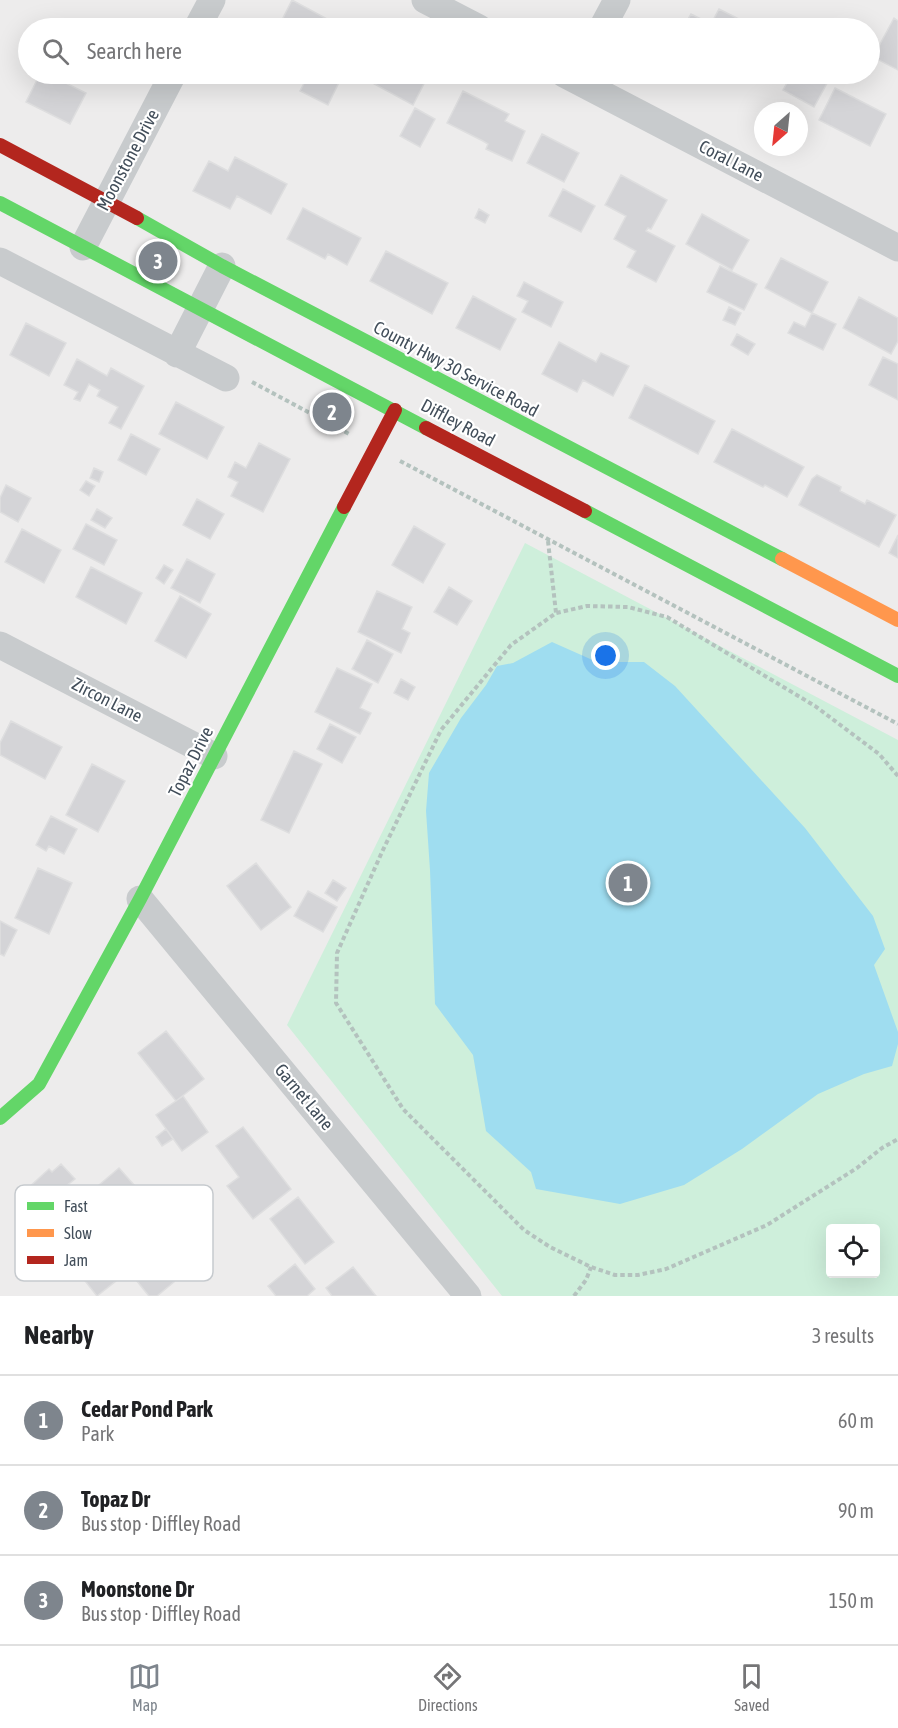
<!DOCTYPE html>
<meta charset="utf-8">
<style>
:root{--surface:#fff;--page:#f2f2f2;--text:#202124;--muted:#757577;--line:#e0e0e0;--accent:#7e858d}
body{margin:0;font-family:"Asap Condensed",sans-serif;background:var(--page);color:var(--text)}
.controls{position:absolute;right:18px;bottom:18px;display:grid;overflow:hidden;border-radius:6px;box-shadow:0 6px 24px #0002}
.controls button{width:54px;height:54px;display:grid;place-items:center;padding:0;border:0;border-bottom:2px solid var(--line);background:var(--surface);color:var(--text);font:30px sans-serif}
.compass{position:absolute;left:754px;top:102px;width:54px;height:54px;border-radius:50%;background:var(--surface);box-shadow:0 6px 24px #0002;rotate:207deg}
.you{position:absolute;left:606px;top:656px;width:21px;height:21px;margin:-15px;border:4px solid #fff;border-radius:50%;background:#1a73e8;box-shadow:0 0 0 9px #1a73e833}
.badge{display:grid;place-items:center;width:39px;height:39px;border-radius:50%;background:var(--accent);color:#fff;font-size:20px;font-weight:700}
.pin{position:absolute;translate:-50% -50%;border:3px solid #fff;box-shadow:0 2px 6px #0006}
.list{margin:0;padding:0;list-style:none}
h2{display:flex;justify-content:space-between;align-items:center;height:78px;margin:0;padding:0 24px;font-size:26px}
h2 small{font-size:20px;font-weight:400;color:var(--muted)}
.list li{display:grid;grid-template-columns:39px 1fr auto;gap:18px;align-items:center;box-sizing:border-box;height:90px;padding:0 24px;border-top:2px solid var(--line)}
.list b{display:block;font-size:22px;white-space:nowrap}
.list p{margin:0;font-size:20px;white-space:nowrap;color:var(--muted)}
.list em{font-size:20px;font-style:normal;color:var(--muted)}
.icon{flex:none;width:33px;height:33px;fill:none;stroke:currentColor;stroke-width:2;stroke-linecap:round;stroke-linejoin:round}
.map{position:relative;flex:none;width:898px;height:1296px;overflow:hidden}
.search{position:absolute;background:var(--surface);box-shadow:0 6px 24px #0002;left:18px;right:18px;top:18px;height:66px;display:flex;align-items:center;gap:15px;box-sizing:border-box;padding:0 21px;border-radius:33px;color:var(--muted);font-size:22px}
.sheet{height:348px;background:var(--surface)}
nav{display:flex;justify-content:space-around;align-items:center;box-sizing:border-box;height:84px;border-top:2px solid var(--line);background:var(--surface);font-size:16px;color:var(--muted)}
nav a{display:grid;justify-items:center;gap:3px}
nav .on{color:var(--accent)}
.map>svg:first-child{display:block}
</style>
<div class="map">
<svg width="898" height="1296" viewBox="0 0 898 1296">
<rect width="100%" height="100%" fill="#edecec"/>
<path fill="#ceefdb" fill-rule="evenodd" d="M525,543L898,740V1296H502L287,1025ZM830,1228H876V1274H830Z"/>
<path fill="#9fddf0" d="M552,642L597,662H644L675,686L805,828L873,916L885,949L874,965L898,1032V1044L892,1066L864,1074L818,1094L742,1149L684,1185L620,1204L536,1189L531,1172L486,1131L473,1055L435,1004L430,870L426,811L429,773L461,718L486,685L497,666L513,663Z"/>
<path fill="#d4d4d7" stroke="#dededf" stroke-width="1.5" d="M292,0L329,20L324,28H278Z
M719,9L741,20L737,28H683L691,14L711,24Z
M894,18L898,21V70L873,57Z
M28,30V55L19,50Z
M40,74H48L86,93L70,124L26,102Z
M309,74H343L328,105L300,91Z
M368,74H429L413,105L365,79Z
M792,74H827L831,76L814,107L783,90Z
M835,88L886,114L870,146L819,120Z
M463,91L509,114L505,121L525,131L512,161L486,149L488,144L483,141L447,123Z
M415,108L435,119L420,147L400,136Z
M542,134L579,153L564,182L527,163Z
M235,157L287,184L271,214L237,196L230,209L193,191L209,161L228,171Z
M621,175L667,200L651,229L648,228L646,231L675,246L656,282L627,267L636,251L614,239L626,216L605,205Z
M563,189L595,206L581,232L549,216Z
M303,208L361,238L347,265L328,254L325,259L287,239Z
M479,209L489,215L485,223L475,218Z
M702,214L749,240L732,270L686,244Z
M386,251L448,283L432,314L370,281Z
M781,258L828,282L812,313L765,288Z
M720,266L757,284L744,310L707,292Z
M524,282L563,302L551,327L522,312L528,301L517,296Z
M473,296L516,319L500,350L456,328Z
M859,297L898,318V341L891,354L843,328Z
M729,307L741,313L735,325L723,320Z
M812,313L836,324L823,350L788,333L794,322L805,327Z
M26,323L66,343L49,376L10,355Z
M737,334L755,344L748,355L731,345Z
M559,342L596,362L601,353L629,366L613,396L583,380L577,392L542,374Z
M883,357L898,364V400L869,385Z
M77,359L107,376L111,368L144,386L121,429L109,423L118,407L97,396L100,390L89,384L80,401L74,399L78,392L64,385Z
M645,385L715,421L698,454L629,418Z
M176,402L224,427L207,459L159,434Z
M732,429L804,467L787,497L765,485L763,487L714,462Z
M131,434L160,449L146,475L118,460Z
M259,443L290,459L263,512L231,496L238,482L228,477L235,462L246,468Z
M94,468L103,472L99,482L90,478Z
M817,475L841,487L840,491L865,504L867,500L896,515L879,547L799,505L812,479Z
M86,481L95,486L89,496L80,490Z
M6,485L31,498L18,522L0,512V498Z
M197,499L224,514L210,539L183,525Z
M97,509L112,518L105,528L91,520Z
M86,524L117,540L104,565L73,549Z
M414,526L445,544L423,583L392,565Z
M22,529L61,550L44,583L5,562Z
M898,535V558L889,553Z
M187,559L215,574L200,603L171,588Z
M164,565L173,570L164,584L156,578Z
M91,567L142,593L126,624L76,597Z
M449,587L472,601L457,625L434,612Z
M377,591L412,607L402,629L410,633L401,653L358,632Z
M180,596L211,614L186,658L155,641Z
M367,640L393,654L378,683L352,669Z
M337,668L372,684L360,708L371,713L360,734L315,712Z
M401,679L415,687L408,700L394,693Z
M11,721L62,747L45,779L0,755V743Z
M330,724L356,737L342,763L317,749Z
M294,751L322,764L289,833L261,820Z
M92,764L125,781L98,832L66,815Z
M51,816L77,829L64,854L49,846L46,851L36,845Z
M256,863L291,907L261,930L227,886Z
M38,868L72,883L49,934L15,918Z
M333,880L346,888L337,901L325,893Z
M308,891L337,907L323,932L294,916Z
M0,921L17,930L4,956L0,954Z
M166,1031L204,1079L176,1101L138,1053Z
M183,1096L208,1132L182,1151L156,1115Z
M243,1127L291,1189L253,1219L227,1186L239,1177L216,1146Z
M166,1129L173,1139L162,1146L156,1137Z
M61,1164L75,1179L65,1187L71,1196L39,1225L16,1199L49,1169L52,1172Z
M119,1168L142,1194L122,1212L99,1185Z
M298,1197L334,1242L305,1264L270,1219Z
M96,1244L121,1277L97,1296L71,1263Z
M154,1257L174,1282L157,1296H149L132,1275Z
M295,1264L315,1289L307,1296H276L268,1286Z
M353,1267L376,1296H332L326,1288Z"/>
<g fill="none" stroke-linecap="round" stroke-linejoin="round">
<path stroke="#b4c2be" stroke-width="4" stroke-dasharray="4.5 3" stroke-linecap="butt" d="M252,382L351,435
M400,461L898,724
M548,541L556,613
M898,776L879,754L815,706L667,617L628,607L587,606L556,613L511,645L441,730L382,852L337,953L336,1003L403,1109L524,1230L550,1247L591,1267L615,1275H638L666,1269L767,1225L857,1168L882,1148L898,1139
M574,1296L586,1280L591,1267"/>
<path stroke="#c8cbcd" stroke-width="27" d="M425,0L479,28
M197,28L212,0
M602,28L617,0
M564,74L898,248
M83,247L173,74
M0,261L226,378
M177,354L222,266
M0,645L214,756
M140,899L468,1296"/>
<path stroke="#63d668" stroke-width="14" d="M0,203L426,428
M137,218L222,266L782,559
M585,511L898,676
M0,1118L39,1084L140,899L344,507"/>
<path stroke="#ff974d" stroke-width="14" d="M782,559L898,620"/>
<path stroke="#b3261e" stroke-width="14" d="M0,145L137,218
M426,428L585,511
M344,507L395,410"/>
</g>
<g text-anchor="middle" stroke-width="4.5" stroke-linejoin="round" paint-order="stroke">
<g font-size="18" fill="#424e5a" stroke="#fff">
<text transform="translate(128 160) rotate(-62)" y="6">Moonstone Drive</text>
<text transform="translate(731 161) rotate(27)" y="6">Coral Lane</text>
<text transform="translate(456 369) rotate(28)" y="6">County Hwy 30 Service Road</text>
<text transform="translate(458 423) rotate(28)" y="6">Diffley Road</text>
<text transform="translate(107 700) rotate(27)" y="6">Zircon Lane</text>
<text transform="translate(191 762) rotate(-63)" y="6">Topaz Drive</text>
<text transform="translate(304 1097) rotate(50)" y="6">Garnet Lane</text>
</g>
</g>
<rect x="15" y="1185" width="198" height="96" rx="9" fill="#fff" stroke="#c6cace" stroke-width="1.5"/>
<rect x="27" y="1202" width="27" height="8" fill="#63d668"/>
<rect x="27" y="1229" width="27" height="8" fill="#ff974d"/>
<rect x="27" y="1256" width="27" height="8" fill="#b3261e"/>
<g font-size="16" fill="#424e5a">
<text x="64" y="1212">Fast</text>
<text x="64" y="1239">Slow</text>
<text x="64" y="1266">Jam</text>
</g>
</svg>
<div class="controls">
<button><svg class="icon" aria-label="locate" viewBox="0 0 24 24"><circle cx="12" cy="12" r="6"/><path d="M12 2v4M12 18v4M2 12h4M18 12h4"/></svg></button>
</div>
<svg class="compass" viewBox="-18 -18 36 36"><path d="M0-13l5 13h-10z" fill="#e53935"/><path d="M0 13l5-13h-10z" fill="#757577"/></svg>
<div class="you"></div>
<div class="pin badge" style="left:628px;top:883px">1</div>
<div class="pin badge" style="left:332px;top:412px">2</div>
<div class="pin badge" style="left:158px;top:261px">3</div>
<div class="search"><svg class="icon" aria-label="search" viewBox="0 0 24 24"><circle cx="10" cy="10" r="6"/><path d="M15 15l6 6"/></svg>Search here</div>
</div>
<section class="sheet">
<h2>Nearby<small>3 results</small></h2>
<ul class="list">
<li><span class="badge">1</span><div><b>Cedar Pond Park</b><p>Park</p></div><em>60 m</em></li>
<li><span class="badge">2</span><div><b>Topaz Dr</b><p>Bus stop · Diffley Road</p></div><em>90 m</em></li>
<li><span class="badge">3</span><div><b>Moonstone Dr</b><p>Bus stop · Diffley Road</p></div><em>150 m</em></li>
</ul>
</section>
<nav>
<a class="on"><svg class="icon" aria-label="map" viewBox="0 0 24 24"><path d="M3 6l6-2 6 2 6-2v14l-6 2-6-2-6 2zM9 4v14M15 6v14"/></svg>Map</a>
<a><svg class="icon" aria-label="directions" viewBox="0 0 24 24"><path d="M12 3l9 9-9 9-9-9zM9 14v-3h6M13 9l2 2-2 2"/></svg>Directions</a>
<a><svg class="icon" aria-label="saved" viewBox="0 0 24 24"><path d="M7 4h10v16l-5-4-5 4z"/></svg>Saved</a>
</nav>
